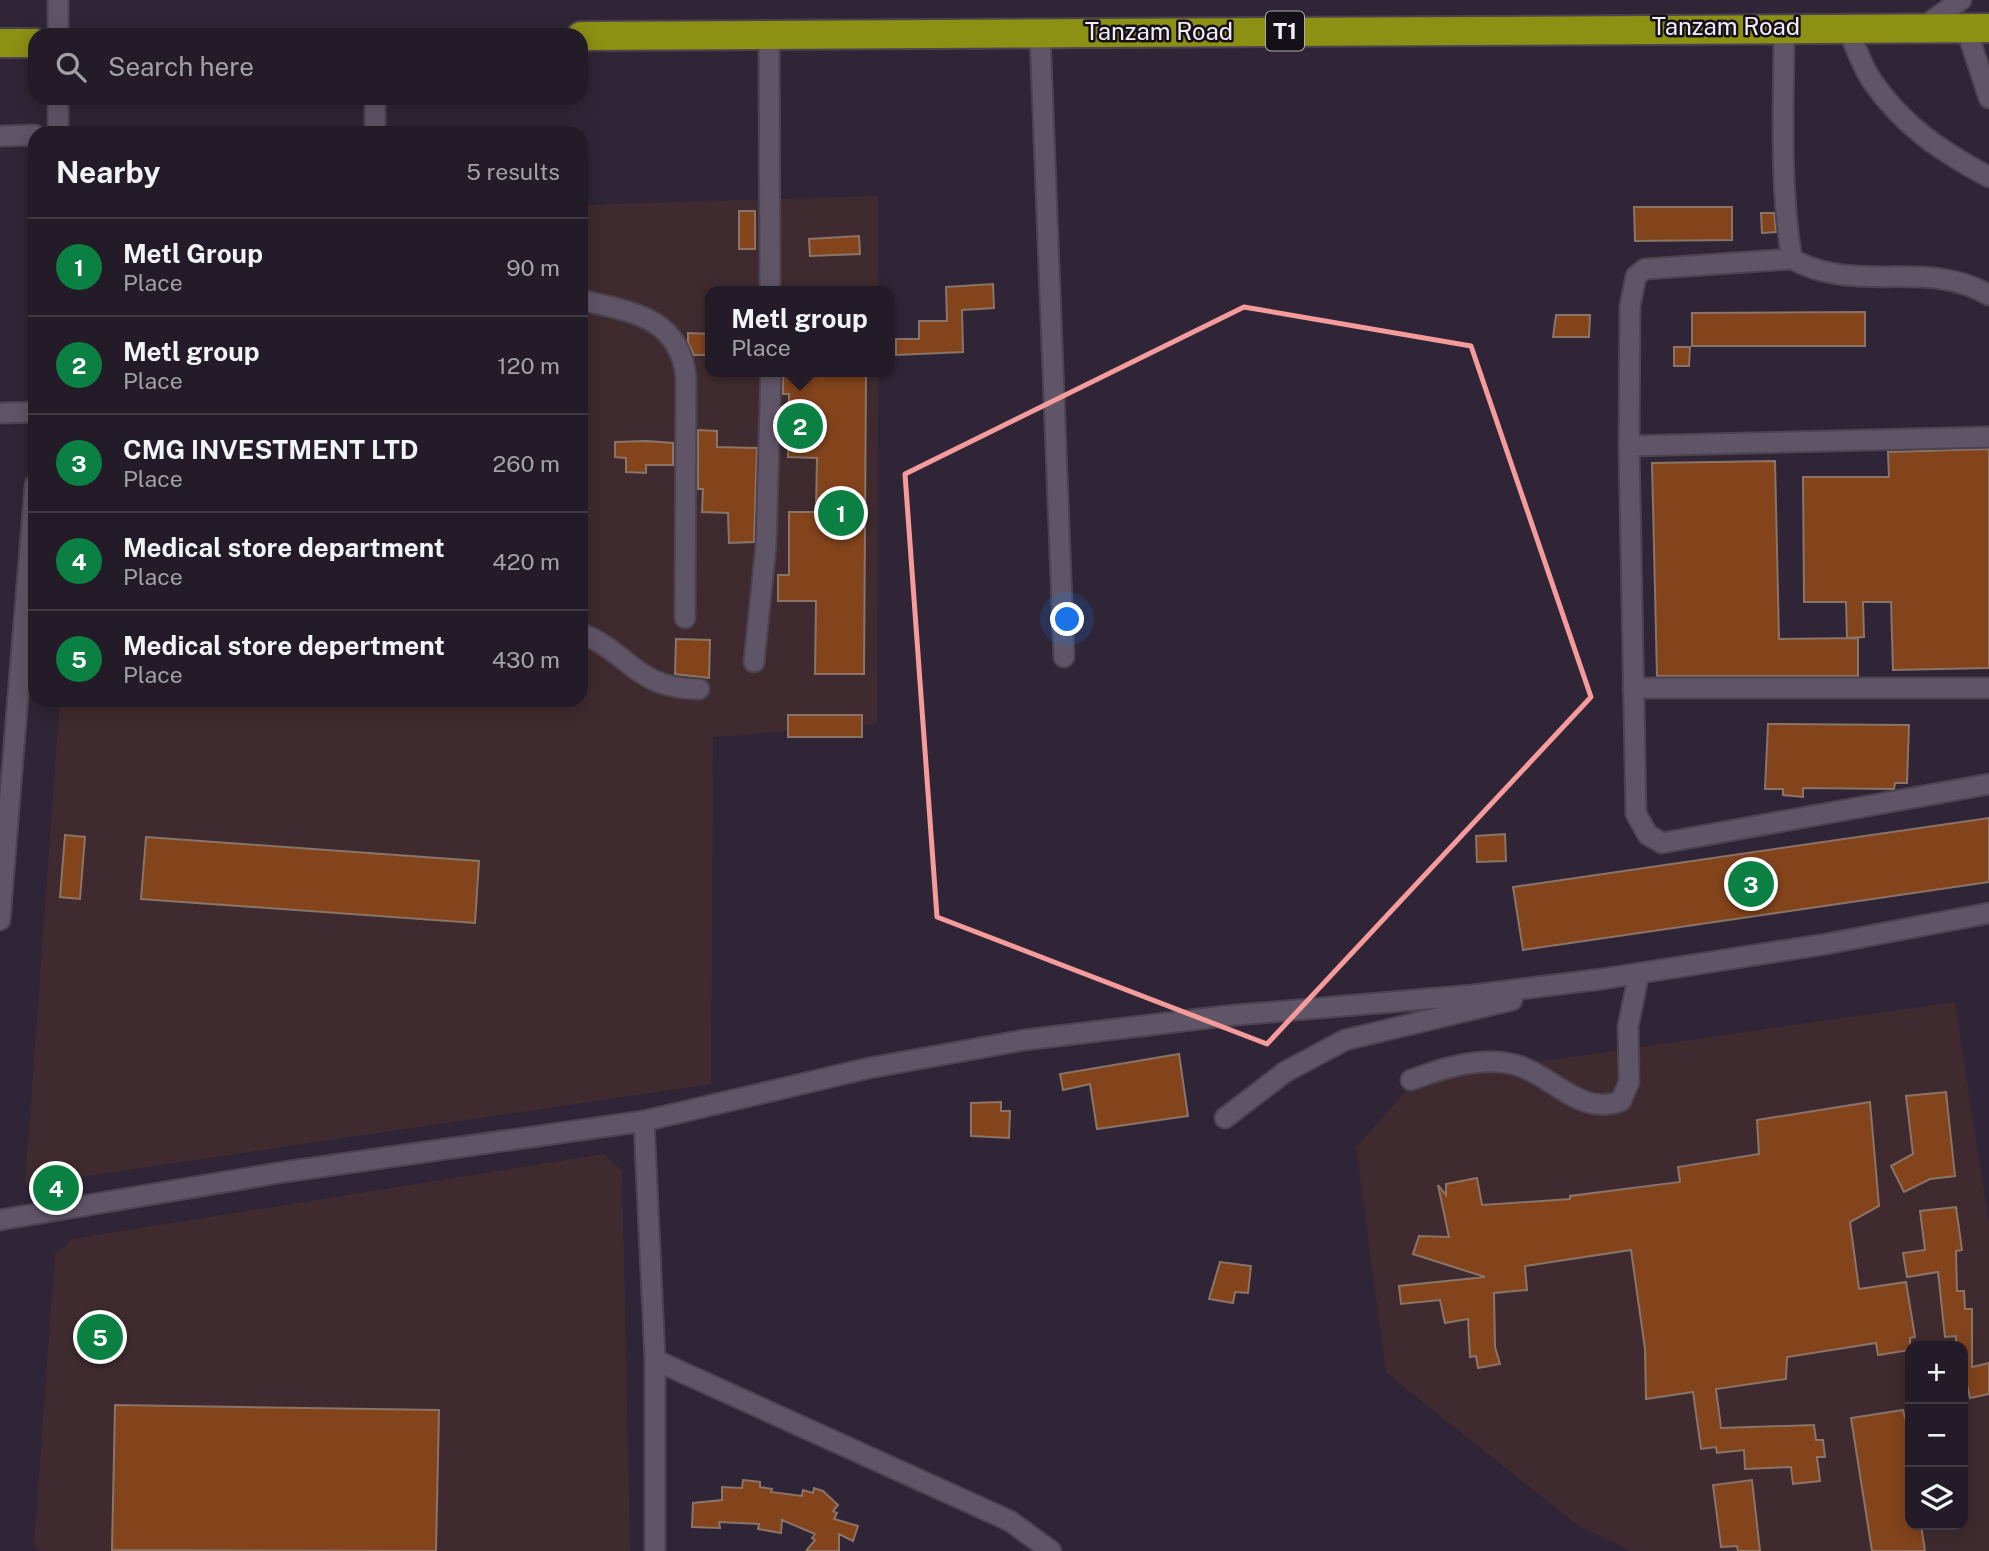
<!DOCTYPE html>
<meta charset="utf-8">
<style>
:root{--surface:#231c28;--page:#2b2530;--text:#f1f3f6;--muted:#a3a1a8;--line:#403a45;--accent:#0b8043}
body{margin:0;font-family:"Public Sans",sans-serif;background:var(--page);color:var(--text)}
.controls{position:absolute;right:21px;bottom:21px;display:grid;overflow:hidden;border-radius:14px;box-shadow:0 4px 18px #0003}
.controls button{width:63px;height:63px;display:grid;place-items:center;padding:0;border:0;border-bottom:2px solid var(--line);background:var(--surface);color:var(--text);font:35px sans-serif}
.you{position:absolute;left:1068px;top:620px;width:24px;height:24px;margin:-18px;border:5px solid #fff;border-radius:50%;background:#1a73e8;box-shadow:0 0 0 10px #1a73e833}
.badge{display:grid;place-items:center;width:46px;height:46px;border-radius:50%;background:var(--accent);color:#fff;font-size:23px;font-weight:700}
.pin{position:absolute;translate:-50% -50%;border:4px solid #fff;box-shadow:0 2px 7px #0006}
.popup{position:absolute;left:705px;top:286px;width:189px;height:91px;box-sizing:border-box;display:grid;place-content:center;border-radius:14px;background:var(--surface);filter:drop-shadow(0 2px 5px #0005);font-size:23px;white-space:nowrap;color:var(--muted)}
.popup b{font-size:26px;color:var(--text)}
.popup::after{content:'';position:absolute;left:50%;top:100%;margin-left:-14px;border:14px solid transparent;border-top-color:var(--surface)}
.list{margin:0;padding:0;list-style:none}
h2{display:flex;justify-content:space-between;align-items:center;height:91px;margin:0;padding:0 28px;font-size:30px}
h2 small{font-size:23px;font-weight:400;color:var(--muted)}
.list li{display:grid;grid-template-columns:46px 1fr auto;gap:21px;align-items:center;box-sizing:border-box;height:98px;padding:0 28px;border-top:2px solid var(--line)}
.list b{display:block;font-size:26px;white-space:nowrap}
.list p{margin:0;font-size:23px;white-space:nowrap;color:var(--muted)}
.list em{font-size:23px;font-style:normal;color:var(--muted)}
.icon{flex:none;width:38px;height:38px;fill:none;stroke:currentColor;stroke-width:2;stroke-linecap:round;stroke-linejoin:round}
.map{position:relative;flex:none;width:1989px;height:1551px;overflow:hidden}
.search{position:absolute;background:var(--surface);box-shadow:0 4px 18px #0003;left:28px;top:28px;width:560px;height:77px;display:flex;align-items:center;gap:18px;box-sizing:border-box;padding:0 24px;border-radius:21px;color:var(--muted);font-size:26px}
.panel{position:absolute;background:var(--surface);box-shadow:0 4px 18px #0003;left:28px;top:126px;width:560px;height:581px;border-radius:21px}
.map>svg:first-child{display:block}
</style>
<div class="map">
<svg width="1989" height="1551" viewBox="0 0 1989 1551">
<rect width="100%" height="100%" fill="#2f2536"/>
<path fill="#3f2b2f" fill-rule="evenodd" d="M878,196V291H711V372H878L877,724L713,737L711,1084L25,1185L60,700H581V205Z
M1955,1002L1989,1224V1551H1631L1579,1526L1386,1373L1356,1147L1417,1079ZM1910,1346H1963V1525H1910Z
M604,1154L622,1171L630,1551H40L34,1547L55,1254L72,1239Z"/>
<path fill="#83441c" stroke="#8a7468" stroke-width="2" d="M1634,207H1732V240L1635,241Z
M739,211H755V249H739Z
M1761,213H1774L1776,232L1762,233Z
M859,236L860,254L810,256L809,239Z
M993,284L994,308L962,310L963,352L896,355V339H919V321H947L946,287Z
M1865,312V346H1692V313Z
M1556,315H1590L1589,337H1553Z
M688,333L711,334V355H694L688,342Z
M1674,347H1690L1689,366H1674Z
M783,372H866L864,674H815L816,601H778V575H789V512H816L817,458L788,457L789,394H783Z
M698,430L717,431V447L757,448L754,542L729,543L728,513L702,512L703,489H698Z
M647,441L673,443V465H646V473L626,472V458L615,457V442Z
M1989,449V668L1893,670L1891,602H1863L1864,637L1847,638L1846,602H1804L1803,477H1889L1888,452Z
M1775,461L1779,639L1858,638V676H1657L1652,463Z
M676,639L710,640L709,678L675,674Z
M788,715H862V737H788Z
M1768,724L1909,725L1907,783H1895L1894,789L1803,788V797L1783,795V789H1765Z
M1989,818V882L1523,950L1513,887Z
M1505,834L1506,861L1477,862L1476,836Z
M65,835L85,837L80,899L60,897Z
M146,837L479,861L475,923L141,899Z
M1179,1054L1188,1116L1097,1129L1090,1084L1063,1090L1060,1074Z
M1946,1092L1955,1176L1930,1179L1904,1192L1891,1166L1913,1154L1906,1096Z
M1001,1102V1111H1010L1009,1138L971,1136V1103Z
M1870,1102L1879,1206L1850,1222L1859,1289L1906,1282L1915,1337L1910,1338V1350L1878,1355L1876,1343L1787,1357L1786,1379L1716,1389L1721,1428L1814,1425L1816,1440H1823L1825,1457H1817L1820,1481L1793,1484L1791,1467L1745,1469L1744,1450L1717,1453L1716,1447L1701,1449L1693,1392L1646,1399L1645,1349L1631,1250L1525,1266L1527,1290L1494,1293L1495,1347L1500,1364L1478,1368L1476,1356L1470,1357L1468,1319L1445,1323L1440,1300L1401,1304L1399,1286L1485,1277L1413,1254L1419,1236L1449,1237L1438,1185L1446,1195V1184L1477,1178L1482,1205L1570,1199V1196L1680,1182L1678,1167L1759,1154L1757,1120Z
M1956,1207L1962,1250L1956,1251L1957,1291H1964L1965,1309H1972V1367L1989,1363V1394L1970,1398L1963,1366V1346H1956V1336L1945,1337L1938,1272L1907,1277L1903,1253L1925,1250L1920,1211Z
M1220,1262L1251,1266L1248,1293L1235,1292L1233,1303L1209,1299Z
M107,1326L109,1347L94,1348L92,1328Z
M115,1405L439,1410L436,1551L112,1550Z
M1903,1410L1905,1418L1910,1417V1525H1921L1925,1551H1872L1851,1418Z
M743,1480L760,1482V1487L772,1489L771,1492L802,1496L803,1490L813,1493L814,1488L823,1491L838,1505L833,1511L837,1513L834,1519L858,1526L853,1541L839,1534V1551H806L815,1540L812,1538L815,1534L782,1520L781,1533L758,1529L759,1524L719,1522L720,1528L692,1527L693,1503L722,1500V1487L742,1488Z
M1752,1480L1760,1551H1738L1737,1546L1721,1547L1713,1485Z"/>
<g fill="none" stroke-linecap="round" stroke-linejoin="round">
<g stroke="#4c4351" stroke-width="23">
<path id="minor" d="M1784,27C1784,103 1779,184 1792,259
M1847,27C1855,44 1861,65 1872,81C1903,126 1942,152 1989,177
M1923,27L1961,0
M1966,28L1989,98
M769,33L770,291
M1040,33L1064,657
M58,35V0
M58,98V133
M375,133V98
M0,136L35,135
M1989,295C1926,258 1856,295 1792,259L1645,269L1636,276L1630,306L1629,446L1636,814L1648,835L1662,843L1989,784
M581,300C631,312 679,316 686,377L685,618
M0,413L35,412
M1629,446L1989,437
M581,633C631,654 636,689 699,689
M754,662L766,545L771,372
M1633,688H1989
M0,920L35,485
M1411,1080C1440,1069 1475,1058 1507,1063C1549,1069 1577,1118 1621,1101L1629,1082L1628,1026L1639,973
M1225,1118L1285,1072L1345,1040L1512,1000
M644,1121L655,1360V1551
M0,1220L284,1172L644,1121L869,1068L1024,1040L1225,1016L1473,995L1602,979L1826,944L1989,913
M655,1360L1010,1521L1051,1551"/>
</g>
<g stroke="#4c4351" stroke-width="32">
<path id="highway" d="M581,36L1989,28
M0,43H35"/>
</g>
<use href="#minor" stroke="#605567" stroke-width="19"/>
<use href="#highway" stroke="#8c9013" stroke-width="28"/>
</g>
<path fill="none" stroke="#f59b9b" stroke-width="5" stroke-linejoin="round" d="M1244,307L1471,346L1591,697L1267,1044L937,917L905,474Z"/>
<g text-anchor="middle" stroke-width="5" stroke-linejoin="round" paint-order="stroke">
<rect fill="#151018" stroke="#b0aab4" stroke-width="2" x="1266" y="11.5" width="38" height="39" rx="5"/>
<g font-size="23" font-weight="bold" fill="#f2ecf7">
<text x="1285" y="39">T1</text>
</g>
<g font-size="24" fill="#f2ecf7" stroke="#151018">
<text x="1726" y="35">Tanzam Road</text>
<text x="1159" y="40">Tanzam Road</text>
</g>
</g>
</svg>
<div class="controls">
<button>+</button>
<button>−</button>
<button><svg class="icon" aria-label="layers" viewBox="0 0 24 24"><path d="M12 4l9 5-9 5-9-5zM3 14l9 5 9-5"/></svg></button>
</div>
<div class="you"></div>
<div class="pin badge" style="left:841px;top:513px">1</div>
<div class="pin badge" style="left:800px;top:426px">2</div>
<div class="popup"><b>Metl group</b>Place</div>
<div class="pin badge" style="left:1751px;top:884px">3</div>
<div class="pin badge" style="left:56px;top:1188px">4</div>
<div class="pin badge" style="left:100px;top:1337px">5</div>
<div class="search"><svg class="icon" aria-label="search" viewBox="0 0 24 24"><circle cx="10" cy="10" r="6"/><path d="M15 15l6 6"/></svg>Search here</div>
<section class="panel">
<h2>Nearby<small>5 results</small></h2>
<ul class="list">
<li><span class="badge">1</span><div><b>Metl Group</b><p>Place</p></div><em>90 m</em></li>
<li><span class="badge">2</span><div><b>Metl group</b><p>Place</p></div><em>120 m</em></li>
<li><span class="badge">3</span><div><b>CMG INVESTMENT LTD</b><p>Place</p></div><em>260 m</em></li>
<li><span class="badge">4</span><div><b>Medical store department</b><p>Place</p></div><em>420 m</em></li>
<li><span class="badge">5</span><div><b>Medical store depertment</b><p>Place</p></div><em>430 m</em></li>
</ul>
</section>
</div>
